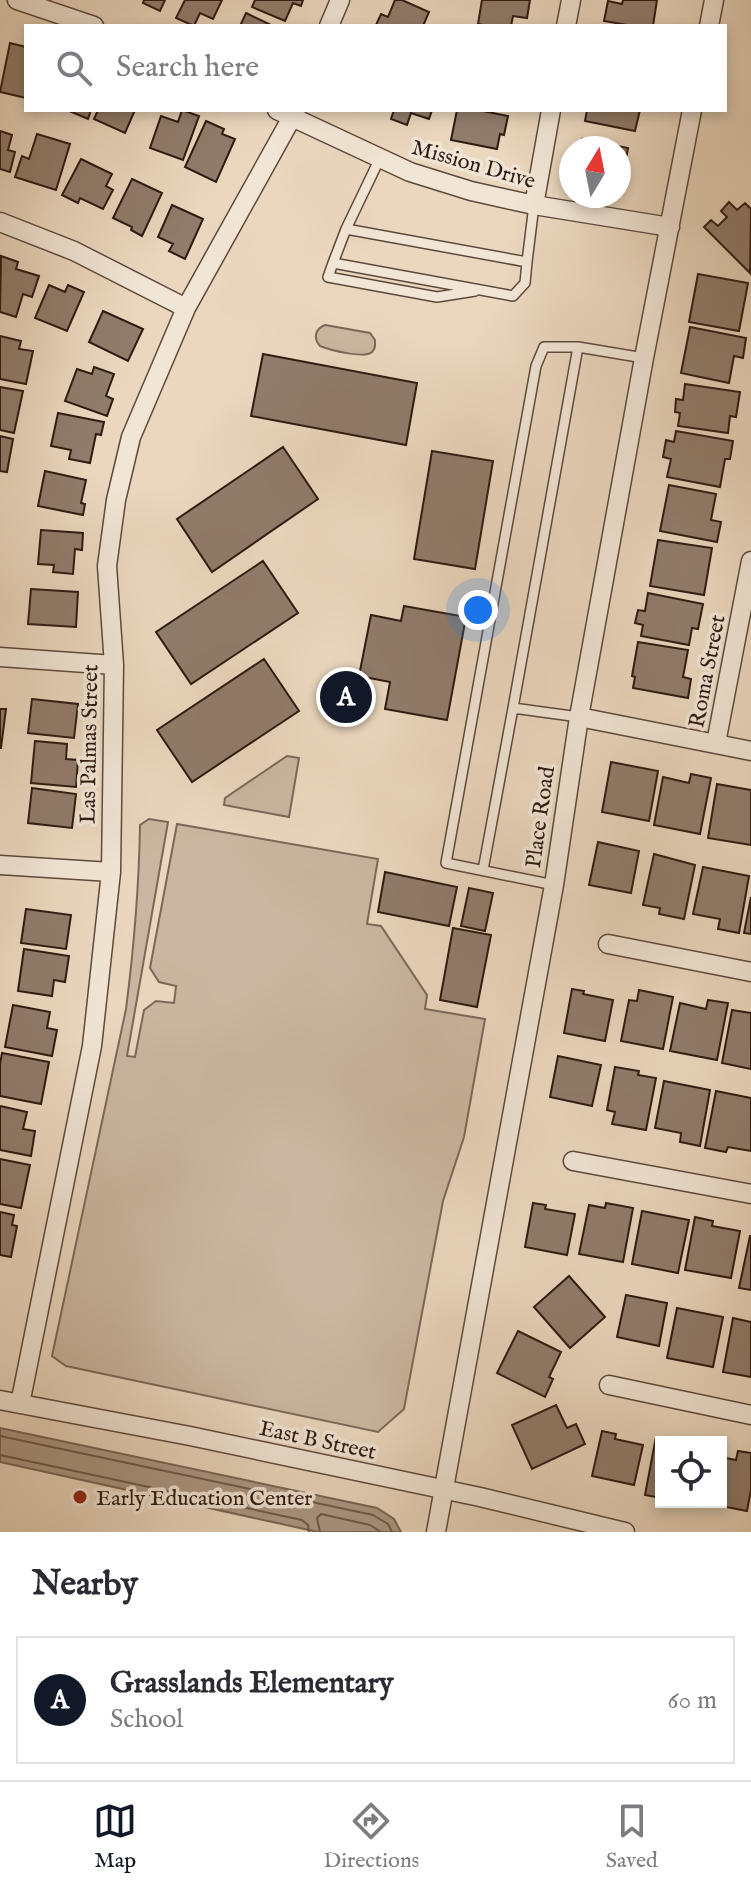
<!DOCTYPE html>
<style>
:root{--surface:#fff;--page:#f7f7f7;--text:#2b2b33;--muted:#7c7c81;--line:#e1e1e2;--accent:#111827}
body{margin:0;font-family:"IM FELL English",serif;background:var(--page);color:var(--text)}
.controls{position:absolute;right:24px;bottom:24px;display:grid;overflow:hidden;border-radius:0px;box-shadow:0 4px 12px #0003}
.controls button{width:72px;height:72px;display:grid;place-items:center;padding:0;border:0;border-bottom:2px solid var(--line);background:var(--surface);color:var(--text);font:40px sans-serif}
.compass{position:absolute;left:559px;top:136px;width:72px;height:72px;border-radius:50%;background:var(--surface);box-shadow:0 4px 12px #0003;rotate:10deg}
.you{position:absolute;left:478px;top:610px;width:28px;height:28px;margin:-20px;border:6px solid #fff;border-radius:50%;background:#1a73e8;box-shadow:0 0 0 12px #1a73e833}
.badge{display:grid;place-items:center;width:52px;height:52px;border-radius:50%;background:var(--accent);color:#fff;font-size:26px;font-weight:700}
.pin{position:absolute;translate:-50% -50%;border:4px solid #fff;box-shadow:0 2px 8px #0006}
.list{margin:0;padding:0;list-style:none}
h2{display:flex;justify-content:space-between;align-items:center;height:104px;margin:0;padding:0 32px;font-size:34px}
h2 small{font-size:26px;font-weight:400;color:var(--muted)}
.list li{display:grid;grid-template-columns:52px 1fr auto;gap:24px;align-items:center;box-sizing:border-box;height:128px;margin:0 16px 16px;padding:0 16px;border:2px solid var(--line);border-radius:0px}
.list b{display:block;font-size:30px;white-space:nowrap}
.list p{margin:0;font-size:26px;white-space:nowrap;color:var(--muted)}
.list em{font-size:26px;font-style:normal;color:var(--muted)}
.icon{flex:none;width:44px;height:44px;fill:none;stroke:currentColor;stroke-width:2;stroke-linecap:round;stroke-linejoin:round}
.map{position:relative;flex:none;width:751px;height:1532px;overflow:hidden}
.search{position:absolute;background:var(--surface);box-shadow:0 4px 12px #0003;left:24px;right:24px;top:24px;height:88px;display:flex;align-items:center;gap:20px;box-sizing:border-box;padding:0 28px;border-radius:0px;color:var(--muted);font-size:30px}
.sheet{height:248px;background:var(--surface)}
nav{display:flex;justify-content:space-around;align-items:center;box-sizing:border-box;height:112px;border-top:2px solid var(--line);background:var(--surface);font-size:22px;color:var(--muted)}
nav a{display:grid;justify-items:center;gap:4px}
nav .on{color:var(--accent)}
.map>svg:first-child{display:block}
</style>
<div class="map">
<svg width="751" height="1532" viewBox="0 0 751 1532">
<rect width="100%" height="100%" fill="#ead7be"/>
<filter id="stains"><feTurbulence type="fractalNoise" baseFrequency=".0025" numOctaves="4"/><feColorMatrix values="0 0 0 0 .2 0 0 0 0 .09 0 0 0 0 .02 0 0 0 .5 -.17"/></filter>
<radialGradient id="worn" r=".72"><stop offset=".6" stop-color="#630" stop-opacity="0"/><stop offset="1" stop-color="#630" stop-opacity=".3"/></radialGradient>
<path fill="#cab7a1" stroke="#7c6859" stroke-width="2" d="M325,325L370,333L375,340C375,345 376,348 372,352C364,359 330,350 320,346C313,338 315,329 325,325Z
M287,756L299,758L289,817L224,805L225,798Z
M149,819L168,822L127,1056L135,1057L144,1010L156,1001L174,1003L176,986L159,982L150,968L177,824L378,859L367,924L381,926L427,995L425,1009L485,1019L464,1137L443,1201L404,1409L378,1432L66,1366L52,1356L126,1009C134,947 139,887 140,825Z"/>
<path fill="#aa9783" stroke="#786555" stroke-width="2" d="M0,1428L377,1508L394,1519L401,1532H318L0,1462Z"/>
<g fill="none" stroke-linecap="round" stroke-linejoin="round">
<path stroke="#6c584a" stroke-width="2" d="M0,1436L373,1515L388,1524L392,1532
M0,1455L302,1520L308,1525L309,1532
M320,1532L317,1518L321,1514L370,1525L381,1532"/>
</g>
<path fill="#907c6b" stroke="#2e1a11" stroke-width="2" d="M144,0H165L160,11L143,3Z
M185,0H222L213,19L200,13L194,26L176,18Z
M255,0H303L301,6L293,3L285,21L252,7Z
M395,0H402L429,12L423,26L376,25L381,14L388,17Z
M482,0H530L527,18L513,16L511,26H489L478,24Z
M623,0H657L653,26H633L604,21L608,1L622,4Z
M246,13L273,26H240Z
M10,43L26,47V98L0,92Z
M67,110H91L88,119Z
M98,110H135L125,133L94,119Z
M182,110L199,116L183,160L150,148L161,116L178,122Z
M394,110H432L429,119L411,113L407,125L391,119Z
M457,110H478L508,116L504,135L500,134L497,149L451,140Z
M587,110H640L635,131L585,121Z
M206,121L224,129L222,134L235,139L216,182L185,167Z
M0,131L12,135L8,150L15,152L10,172L0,169Z
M37,134L70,144L56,190L15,177L22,156L29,159Z
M582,139L628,148L622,182H619V148H580Z
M81,159L112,174L106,186L113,190L103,209L80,198L78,203L62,195Z
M132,179L162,193L142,236L131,230L132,227L113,218Z
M729,202L737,210L745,203L751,209L750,273L704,227L711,220L718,226L727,217L721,211Z
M172,205L203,219L185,259L169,251L173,244L158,237Z
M1,256L18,262L16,269L39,276L32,297L23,294L16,317L0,312Z
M698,274L748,283L739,331L689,322Z
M49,285L65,292L68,285L84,292L67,331L35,318Z
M103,311L143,329L128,361L89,342Z
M690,327L746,338L743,358L734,356L729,383L681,373Z
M0,336L21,341L19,349L33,351L26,384L0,379Z
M263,354L417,383L406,445L251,416Z
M94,367L114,374L106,396L113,399L107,416L65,401L77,369L92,374Z
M685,384L740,392L736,417L730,416L728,433L678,426L680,413L675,412L676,399L683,400Z
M0,387L23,391L14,433L0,430Z
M58,413L104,422L101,435L96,434L90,463L69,459L71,450L51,446Z
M676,431L733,441L730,459H725L720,487L667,477L671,459L663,457L666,440L674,442Z
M0,436L13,439L7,472L0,471Z
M283,447L318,499L212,572L177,519Z
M432,451L493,461L475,569L414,559Z
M45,471L86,480L81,503L85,504L83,515L38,506Z
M669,485L716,494L711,520L721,522L717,542L660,531Z
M41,530L83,533L82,550L75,549L73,574L53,572L54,565L38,564Z
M658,540L712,548L704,595L650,586Z
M263,561L298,613L191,684L156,632Z
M31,589L78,592L76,627L28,624Z
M648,593L703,604L698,629L692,628L689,645L641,636L643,625L635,623L638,610L645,611Z
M404,606L466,617L447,720L385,709L390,682L359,676L371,615L401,621Z
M638,642L688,650L683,677L691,679L688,698L633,688L635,677L632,676Z
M264,659L299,711L192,782L157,730Z
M32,699L78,704L74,738L28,733Z
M0,709H6L1,748H0Z
M35,741L67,744L66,759L78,760L76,787L31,783Z
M611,762L658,771L649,821L602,812Z
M691,774L711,778L700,834L654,825L663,777L689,783Z
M717,784L751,790V845L708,838Z
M32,788L76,794L72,828L28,823Z
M598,842L639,851L631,893L589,885Z
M654,854L695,865L684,919L659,914L660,908L643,905Z
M703,867L749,876L739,933L718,929L720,919L693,914Z
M385,872L457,887L449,926L378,912Z
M469,888L493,893L485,931L461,926Z
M751,897V934L744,933Z
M26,909L71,915L66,949L21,943Z
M453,928L491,935L477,1007L440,1000Z
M24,949L69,956L65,982L54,980L52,996L18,991Z
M572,989L584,991L583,994L613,1000L605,1041L564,1033Z
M639,990L673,997L663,1049L621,1041L629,1000L637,1001Z
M708,1000L728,1003L717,1060L670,1051L680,1003L706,1009Z
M13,1005L50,1012L47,1028L57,1030L52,1056L5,1047Z
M732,1010L751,1013V1069L722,1063Z
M2,1053L49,1062L41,1104L0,1096V1064Z
M558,1056L601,1065L592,1106L550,1097Z
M615,1067L639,1071L638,1075L656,1078L646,1130L612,1124L615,1112L607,1110Z
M664,1081L710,1090L700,1146L680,1142L681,1133L655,1128Z
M716,1091L751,1098V1151L728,1147L726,1152L705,1148Z
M0,1106L27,1112L23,1129L35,1131L31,1156L0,1150Z
M0,1159L30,1165L21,1208L0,1204Z
M533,1203L546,1205L545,1209L575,1214L567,1255L525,1247Z
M606,1203L633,1208L623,1262L579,1254L589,1205L605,1208Z
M642,1211L689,1220L678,1273L632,1264Z
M0,1212L14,1215L12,1225L17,1226L11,1257L0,1255Z
M695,1217L713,1221L712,1226L740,1231L731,1278L685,1270Z
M750,1236H751V1290L739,1288Z
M569,1276L605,1317L570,1348L534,1307Z
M626,1295L667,1303L659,1346L617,1337Z
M677,1308L723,1317L713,1367L667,1358Z
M733,1318L751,1322V1377L723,1372Z
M518,1331L561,1352L549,1377L553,1379L545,1397L497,1373Z
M556,1405L567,1428L576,1424L585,1444L532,1469L512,1425Z
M602,1431L616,1434L615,1439L643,1445L634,1485L592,1476Z
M656,1437L679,1442H661V1498L645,1495Z
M738,1451L751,1453V1490L747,1511L701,1502H721V1457L736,1460Z"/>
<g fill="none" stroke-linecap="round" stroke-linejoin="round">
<g stroke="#5d493c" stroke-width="12">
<path id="service" d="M380,158L346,229L527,262L534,205
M346,229L333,263L513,296L525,283L527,262
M333,263L328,277L437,297L475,291
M579,717L513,708L578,347L644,358
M483,870L513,708
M554,885L446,863L536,366L544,347H578"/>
</g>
<g stroke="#5d493c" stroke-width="21">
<path id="minor" d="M17,0L94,26
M329,26L340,0
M566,26L571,0
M709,26L714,0
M277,110L410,172L471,191L534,205L670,227
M534,205L551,110
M0,222L74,251L186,308
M0,657L114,665
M579,717L751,751
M716,743L751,561
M0,865L111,872
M608,944L751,972
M573,1161L751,1194
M609,1385L751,1415
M0,1400L190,1436L480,1497L625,1532
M20,1404L92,1046L111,872L114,665L107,566L116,500L131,437L186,308L296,110
M436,1532L554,885L579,717L644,358L692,110"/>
</g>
<use href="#service" stroke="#f1e5d5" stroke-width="9"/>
<use href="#minor" stroke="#f1e5d5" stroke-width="18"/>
</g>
<circle fill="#8f2418" stroke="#f1e5d5" stroke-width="3" cx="80" cy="1497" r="8"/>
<g text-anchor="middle" stroke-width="7" stroke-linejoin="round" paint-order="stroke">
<g font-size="22" fill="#2e1a11" stroke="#f1e5d5">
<text transform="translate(474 163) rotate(16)" y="8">Mission Drive</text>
<text transform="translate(706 671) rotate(-79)" y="8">Roma Street</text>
<text transform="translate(88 744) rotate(-89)" y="8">Las Palmas Street</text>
<text transform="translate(539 817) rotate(-82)" y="8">Place Road</text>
<text transform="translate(318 1439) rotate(12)" y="8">East B Street</text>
</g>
<g font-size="22" fill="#2e1a11" stroke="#f1e5d5" text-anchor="start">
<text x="96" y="1505">Early Education Center</text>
</g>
</g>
<rect width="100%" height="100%" filter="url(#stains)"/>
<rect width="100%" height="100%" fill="url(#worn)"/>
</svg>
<div class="controls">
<button><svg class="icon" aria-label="locate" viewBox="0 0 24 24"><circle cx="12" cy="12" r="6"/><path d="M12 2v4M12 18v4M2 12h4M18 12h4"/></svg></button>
</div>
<svg class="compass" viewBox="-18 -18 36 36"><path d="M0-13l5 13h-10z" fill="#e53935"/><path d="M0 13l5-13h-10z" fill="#7c7c81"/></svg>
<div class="you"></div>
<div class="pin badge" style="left:346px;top:697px">A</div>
<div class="search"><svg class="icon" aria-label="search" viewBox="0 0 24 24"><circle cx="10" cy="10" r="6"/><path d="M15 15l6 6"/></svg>Search here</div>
</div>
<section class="sheet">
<h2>Nearby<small></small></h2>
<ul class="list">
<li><span class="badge">A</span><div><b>Grasslands Elementary</b><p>School</p></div><em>60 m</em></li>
</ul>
</section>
<nav>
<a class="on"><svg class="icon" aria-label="map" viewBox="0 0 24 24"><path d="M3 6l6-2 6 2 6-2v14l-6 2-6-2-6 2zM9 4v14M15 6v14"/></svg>Map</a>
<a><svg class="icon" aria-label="directions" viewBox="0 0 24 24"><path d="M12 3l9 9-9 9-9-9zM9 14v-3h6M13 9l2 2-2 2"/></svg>Directions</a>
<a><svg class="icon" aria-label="saved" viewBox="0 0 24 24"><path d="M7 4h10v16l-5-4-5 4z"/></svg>Saved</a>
</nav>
